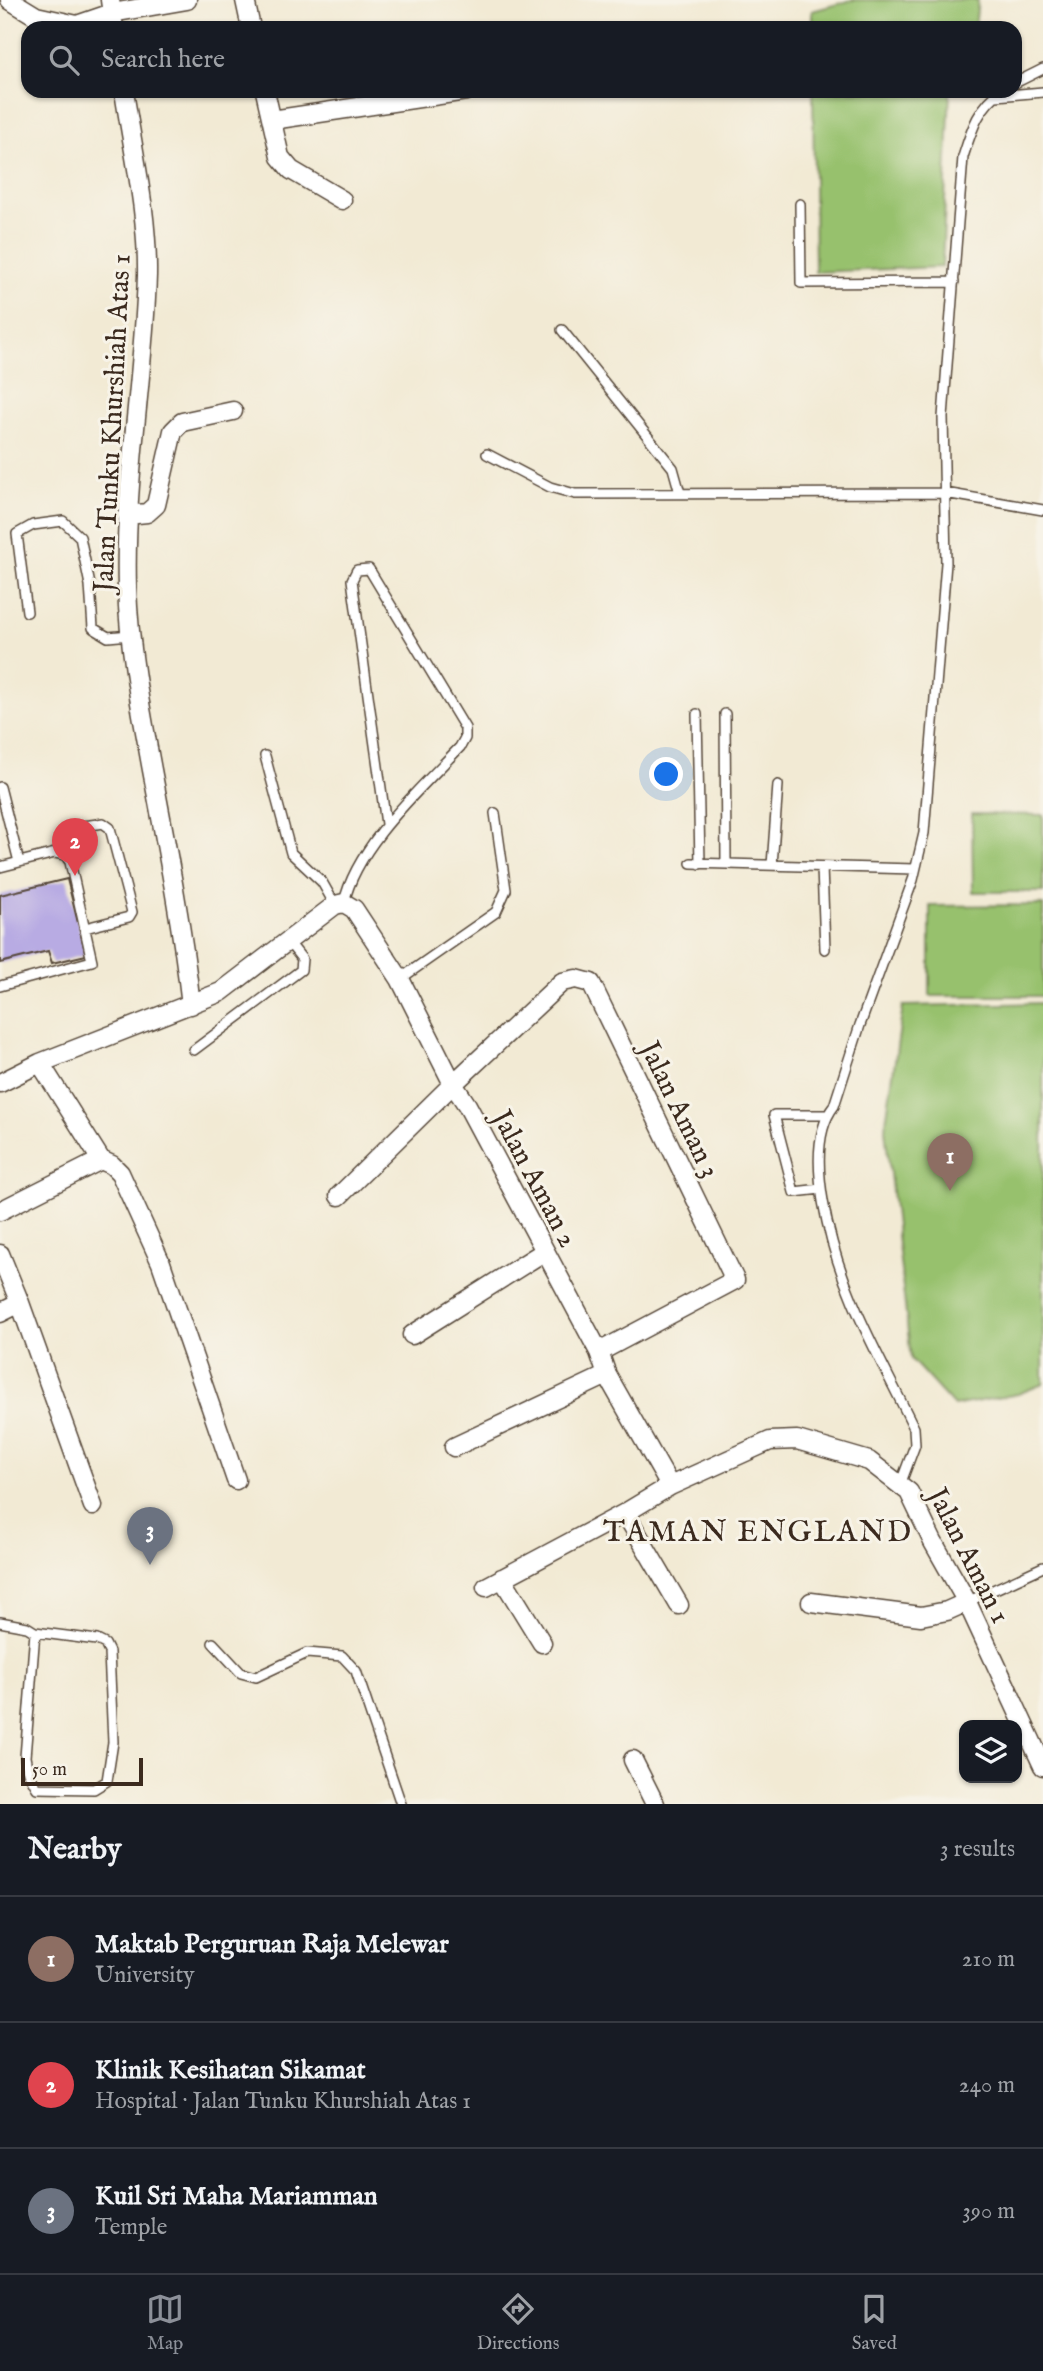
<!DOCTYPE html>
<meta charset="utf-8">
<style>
:root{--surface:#171b24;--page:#242831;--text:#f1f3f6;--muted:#9ea1a6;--line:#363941;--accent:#8c9099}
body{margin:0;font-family:"IM FELL English",serif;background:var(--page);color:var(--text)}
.controls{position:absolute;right:21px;bottom:21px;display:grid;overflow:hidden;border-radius:14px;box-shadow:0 2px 5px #0004}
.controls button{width:63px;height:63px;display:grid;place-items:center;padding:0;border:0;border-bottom:2px solid var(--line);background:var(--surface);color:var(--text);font:35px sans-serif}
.scale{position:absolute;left:21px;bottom:18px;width:122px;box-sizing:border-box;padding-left:7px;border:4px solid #3b2a1e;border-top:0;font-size:19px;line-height:24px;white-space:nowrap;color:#3b2a1e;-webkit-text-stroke:5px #f7f3e8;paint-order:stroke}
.you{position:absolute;left:667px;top:775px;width:24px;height:24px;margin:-18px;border:5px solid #fff;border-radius:50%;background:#1a73e8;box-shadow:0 0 0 10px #1a73e833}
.badge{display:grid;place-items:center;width:46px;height:46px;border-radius:50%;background:var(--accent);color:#fff;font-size:23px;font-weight:700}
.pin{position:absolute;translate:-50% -58px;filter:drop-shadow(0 2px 4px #0008)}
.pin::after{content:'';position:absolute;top:37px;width:24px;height:21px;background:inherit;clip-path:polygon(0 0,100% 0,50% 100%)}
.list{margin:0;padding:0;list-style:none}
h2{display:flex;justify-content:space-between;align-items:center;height:91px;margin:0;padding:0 28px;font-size:30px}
h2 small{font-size:23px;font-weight:400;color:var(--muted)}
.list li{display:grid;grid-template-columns:46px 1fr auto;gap:21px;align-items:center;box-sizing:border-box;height:126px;padding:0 28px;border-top:2px solid var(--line)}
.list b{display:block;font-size:26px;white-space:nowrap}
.list p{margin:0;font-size:23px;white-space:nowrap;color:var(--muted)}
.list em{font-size:23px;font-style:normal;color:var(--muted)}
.icon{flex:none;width:38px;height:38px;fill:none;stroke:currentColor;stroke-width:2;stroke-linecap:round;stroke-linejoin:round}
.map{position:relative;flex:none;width:1043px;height:1804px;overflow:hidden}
.search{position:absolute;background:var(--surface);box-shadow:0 2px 5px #0004;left:21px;right:21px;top:21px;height:77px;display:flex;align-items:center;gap:18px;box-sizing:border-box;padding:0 24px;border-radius:21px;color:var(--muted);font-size:26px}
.sheet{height:469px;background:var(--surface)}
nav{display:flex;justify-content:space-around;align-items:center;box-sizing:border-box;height:98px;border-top:2px solid var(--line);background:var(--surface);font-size:19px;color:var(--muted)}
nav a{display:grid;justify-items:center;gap:4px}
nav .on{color:var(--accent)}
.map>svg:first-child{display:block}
</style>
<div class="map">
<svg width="1043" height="1804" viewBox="0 0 1043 1804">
<rect width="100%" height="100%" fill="#f7f3e8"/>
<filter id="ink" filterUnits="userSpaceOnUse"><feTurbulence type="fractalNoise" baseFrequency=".0143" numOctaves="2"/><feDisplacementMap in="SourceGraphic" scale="14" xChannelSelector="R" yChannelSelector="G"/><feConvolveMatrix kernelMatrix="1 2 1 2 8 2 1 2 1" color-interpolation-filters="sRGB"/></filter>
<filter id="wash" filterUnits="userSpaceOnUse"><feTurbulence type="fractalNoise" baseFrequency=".00686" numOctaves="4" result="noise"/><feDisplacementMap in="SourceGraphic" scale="28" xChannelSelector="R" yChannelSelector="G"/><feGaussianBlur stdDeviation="1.57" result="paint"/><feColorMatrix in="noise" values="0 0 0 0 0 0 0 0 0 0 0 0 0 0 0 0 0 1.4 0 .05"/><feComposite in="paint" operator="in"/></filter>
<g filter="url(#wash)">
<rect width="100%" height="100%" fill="#f2ead4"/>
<path fill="#97c16d" stroke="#697646" stroke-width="2" d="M852,0H978L975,28H812V11Z
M813,91H950L942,267L815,272Z
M972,814L1043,815V892H973Z
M1043,905V996H930V906Z
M1043,1003V1384L1018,1394L954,1406L911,1359L885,1129L903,1006Z"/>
<g id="blocks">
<path fill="#b8abe3" d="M67,879L86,955L52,963L48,951L0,963V895Z"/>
</g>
</g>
<g filter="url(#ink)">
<use href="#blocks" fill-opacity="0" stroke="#564739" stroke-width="2"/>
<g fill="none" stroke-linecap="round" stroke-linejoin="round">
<g stroke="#564739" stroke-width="12">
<path id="lane" d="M1015,83L1043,69
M996,96L1043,92
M800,204L801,283L954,282
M562,330L673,468L680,493
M487,454L550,487L575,494L945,493L1043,510
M27,612L17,534L33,525L63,521L80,537L90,585L93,628L108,637L130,635
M697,714L700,864
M725,714L726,864
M265,756L291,853L322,882L335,905
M0,787L19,862
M61,853C68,823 75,828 103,823L110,828L132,912L129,917L85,928
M691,863L915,869
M772,865L778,785
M0,867L55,853L65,855L70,862L92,961L0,986
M822,867L825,949
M344,903C356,846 421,788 460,747L465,738V728L369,569L357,570L352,580L386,824
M400,979L496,912L506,890L495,813
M194,1050L301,970L302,959L287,940
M821,1189L794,1192L774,1115H827
M900,1485L915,1445L914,1428C894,1386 871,1345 853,1302C833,1255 800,1149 834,1106L860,1025L913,880L924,833L946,563L943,417L963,157C971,132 978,106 1002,91
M967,1602L1043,1567
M0,1622L27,1627L35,1632L97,1640L105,1644L109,1652L113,1742L107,1781L94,1789L37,1788L28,1772L25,1757L35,1632
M213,1643L241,1673L256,1677L307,1653L342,1656L356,1671L401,1804"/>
</g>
<g stroke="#564739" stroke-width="21">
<path id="street" d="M10,0L36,16L77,25L112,13L187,0
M110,0L114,28
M245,0L251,28
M124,91C133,151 148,214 147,275C144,379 124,482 127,587C129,648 141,710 152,770C167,849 182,926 191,1005
M265,91L280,157L291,170L342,200
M272,120L466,91
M127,515L147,513L156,505L173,431L182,422L233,411
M40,1063L101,1160L112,1165L120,1173L161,1263L236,1480
M0,1083L40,1063L221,992L335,905L344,903L354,909L400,979L453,1084L467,1105L599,1352L607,1375L670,1486
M339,1196L453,1084L562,982L576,979L591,983L735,1280L599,1352
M0,1211L101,1160
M0,1254L20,1303L0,1313
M20,1303L93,1506
M412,1335L545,1251
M454,1447L607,1375
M625,1513L679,1605
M502,1578L542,1643
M486,1587L625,1513L670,1486L770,1441L797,1440L869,1461L909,1492L933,1542L967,1602L1043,1766
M811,1602L921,1616L947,1611L967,1602
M633,1760L655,1804"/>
</g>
<use href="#lane" stroke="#fff" stroke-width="9"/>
<use href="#street" stroke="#fff" stroke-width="18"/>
</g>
</g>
<g text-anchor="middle" stroke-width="6" stroke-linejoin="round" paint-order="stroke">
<g font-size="28" fill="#3b2a1e" stroke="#f7f3e8">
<text transform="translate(111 423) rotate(-87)" y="10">Jalan Tunku Khurshiah Atas 1</text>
<text transform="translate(681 1109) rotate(64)" y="10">Jalan Aman 3</text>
<text transform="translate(536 1178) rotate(62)" y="10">Jalan Aman 2</text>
<text transform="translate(970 1555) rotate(63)" y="10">Jalan Aman 1</text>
</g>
<g font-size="30" letter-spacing="2" fill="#3b2a1e" stroke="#f7f3e8">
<text x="758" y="1541">TAMAN ENGLAND</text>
</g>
</g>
</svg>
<div class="controls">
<button><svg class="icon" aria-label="layers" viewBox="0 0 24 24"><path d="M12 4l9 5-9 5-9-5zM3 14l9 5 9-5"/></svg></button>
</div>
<div class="scale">50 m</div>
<div class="you"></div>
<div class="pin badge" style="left:950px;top:1191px;background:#8d6e63">1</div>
<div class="pin badge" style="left:75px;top:876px;background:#e0444e">2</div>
<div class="pin badge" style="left:150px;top:1565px;background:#6b7280">3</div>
<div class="search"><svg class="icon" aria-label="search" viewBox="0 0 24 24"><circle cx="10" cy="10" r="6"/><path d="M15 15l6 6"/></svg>Search here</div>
</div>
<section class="sheet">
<h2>Nearby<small>3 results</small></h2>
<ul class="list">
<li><span class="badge" style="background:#8d6e63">1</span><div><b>Maktab Perguruan Raja Melewar</b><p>University</p></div><em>210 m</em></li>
<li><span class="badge" style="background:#e0444e">2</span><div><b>Klinik Kesihatan Sikamat</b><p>Hospital · Jalan Tunku Khurshiah Atas 1</p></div><em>240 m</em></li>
<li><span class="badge" style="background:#6b7280">3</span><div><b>Kuil Sri Maha Mariamman</b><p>Temple</p></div><em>390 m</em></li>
</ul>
</section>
<nav>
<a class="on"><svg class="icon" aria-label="map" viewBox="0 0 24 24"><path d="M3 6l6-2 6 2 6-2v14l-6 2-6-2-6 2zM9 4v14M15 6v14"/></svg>Map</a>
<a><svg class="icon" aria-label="directions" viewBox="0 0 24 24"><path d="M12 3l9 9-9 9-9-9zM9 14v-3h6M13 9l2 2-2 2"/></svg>Directions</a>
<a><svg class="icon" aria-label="saved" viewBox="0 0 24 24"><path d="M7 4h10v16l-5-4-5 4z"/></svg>Saved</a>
</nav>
